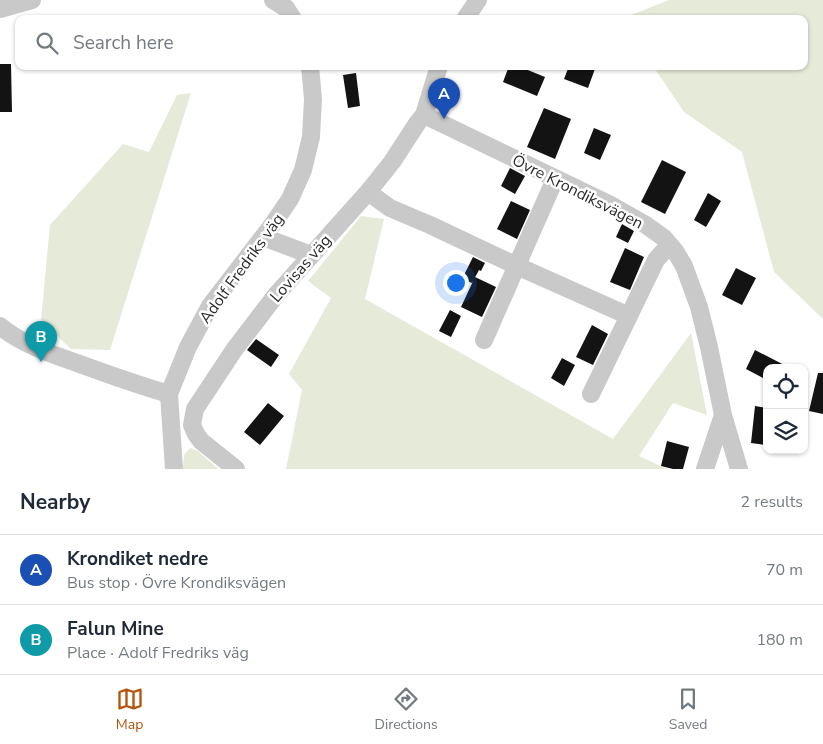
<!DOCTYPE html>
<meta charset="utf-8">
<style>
:root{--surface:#fff;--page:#f2f2f3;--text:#1f2937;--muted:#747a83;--line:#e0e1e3;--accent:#b45309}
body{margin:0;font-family:"Nunito Sans",sans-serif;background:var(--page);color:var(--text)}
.controls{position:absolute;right:15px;bottom:15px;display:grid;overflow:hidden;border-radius:10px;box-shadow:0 1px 4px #0004}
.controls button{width:45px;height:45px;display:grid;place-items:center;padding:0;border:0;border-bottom:1px solid var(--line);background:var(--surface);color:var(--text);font:25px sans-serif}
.you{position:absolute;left:455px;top:282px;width:18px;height:18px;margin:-12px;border:4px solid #fff;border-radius:50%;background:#1a73e8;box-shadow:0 0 0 8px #1a73e833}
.badge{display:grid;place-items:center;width:32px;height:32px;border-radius:50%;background:var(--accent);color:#fff;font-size:16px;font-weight:700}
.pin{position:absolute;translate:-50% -41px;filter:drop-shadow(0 1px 2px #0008)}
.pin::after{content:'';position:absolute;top:26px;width:18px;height:15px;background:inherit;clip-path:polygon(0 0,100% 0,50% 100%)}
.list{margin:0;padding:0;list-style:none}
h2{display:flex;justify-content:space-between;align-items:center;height:65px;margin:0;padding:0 20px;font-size:21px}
h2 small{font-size:16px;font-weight:400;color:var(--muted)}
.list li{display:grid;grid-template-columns:32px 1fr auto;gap:15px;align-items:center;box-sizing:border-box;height:70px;padding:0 20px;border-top:1px solid var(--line)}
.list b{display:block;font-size:19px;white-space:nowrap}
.list p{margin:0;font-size:16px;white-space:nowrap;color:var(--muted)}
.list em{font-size:16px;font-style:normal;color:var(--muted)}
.icon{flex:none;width:28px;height:28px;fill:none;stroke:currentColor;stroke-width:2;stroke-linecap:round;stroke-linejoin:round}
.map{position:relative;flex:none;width:823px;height:469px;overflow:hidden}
.search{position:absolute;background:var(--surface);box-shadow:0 1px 4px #0004;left:15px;right:15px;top:15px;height:55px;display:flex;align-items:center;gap:12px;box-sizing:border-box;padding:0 18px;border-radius:10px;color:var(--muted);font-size:19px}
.sheet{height:205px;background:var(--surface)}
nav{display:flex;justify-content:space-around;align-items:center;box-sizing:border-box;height:70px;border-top:1px solid var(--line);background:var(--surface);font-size:14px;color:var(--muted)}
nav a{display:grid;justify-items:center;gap:2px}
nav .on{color:var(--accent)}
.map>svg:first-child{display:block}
</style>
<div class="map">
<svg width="823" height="469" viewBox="0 0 823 469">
<rect width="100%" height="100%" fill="#fff"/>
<path fill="#e5ead9" d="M669,0H823V319L774,272L742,152L684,112L653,66H804V19H621Z
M191,93L110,350L71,349L41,320L50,225L123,144L149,152L177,95Z
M361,216L384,219L365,299L613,439L691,333L707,415L673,403L639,456L667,469H286L302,390L289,374L331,298L308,281Z
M190,448L198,451L218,469H183L184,455Z"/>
<path fill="#131313" d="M0,64H11L12,112H0Z
M509,66H518L545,77L537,96L503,82Z
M569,66H596L588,88L564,79Z
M356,73L360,106L348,108L343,75Z
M544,108L571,119L555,159L527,147Z
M594,128L611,135L600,160L584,153Z
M662,160L686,172L665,214L641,202Z
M510,168L525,176L515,194L501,186Z
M708,193L721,201L706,227L694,220Z
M511,201L530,210L517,239L497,229Z
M622,224L634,231L628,243L616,237Z
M625,248L644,257L630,290L610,282Z
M473,257L485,263L481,271L479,270L472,283L462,279Z
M736,268L756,278L742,305L722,295Z
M475,277L496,287L482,317L461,307Z
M450,310L461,316L451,337L439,331Z
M592,325L608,334L593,365L576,357Z
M256,339L279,355L271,367L247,350Z
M755,350L790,368H767V380L746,369Z
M562,358L575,365L564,386L551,378Z
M818,373H823V414L809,411Z
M268,403L284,416L260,445L244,432Z
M755,406L767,408V445L751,443Z
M667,441L689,447L683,469H673L661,466Z"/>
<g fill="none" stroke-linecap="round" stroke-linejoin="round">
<path stroke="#c9c9c9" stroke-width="18" d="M273,0L286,8L293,19
M0,9L32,0
M465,19L478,0
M439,66L424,115L609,204L646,225L664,238L675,251L684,266L699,307L709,347L723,415L739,469
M368,192L390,208L430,225L517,266L629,316
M263,237L311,255
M0,326C19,343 53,355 77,363C107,374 138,385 169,394
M484,340L555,179
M591,394L656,260L669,245
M174,469L169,394L188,347L210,306L273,224L290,199L303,170L311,137L313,99L310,66
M236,469L201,441L196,434L192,425L195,409L234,350L276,295L368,192L392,162L418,122L424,115
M705,469L723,415"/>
</g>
<g text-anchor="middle" stroke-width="5" stroke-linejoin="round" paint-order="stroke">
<g font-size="16" fill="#2c2c2c" stroke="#fff">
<text transform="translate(578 191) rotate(27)" y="6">Övre Krondiksvägen</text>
<text transform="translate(241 268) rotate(-54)" y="6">Adolf Fredriks väg</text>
<text transform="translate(300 268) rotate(-49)" y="6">Lovisas väg</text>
</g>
</g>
</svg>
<div class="controls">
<button><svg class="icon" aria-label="locate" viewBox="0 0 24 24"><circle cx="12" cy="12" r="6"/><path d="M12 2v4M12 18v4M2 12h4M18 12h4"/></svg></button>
<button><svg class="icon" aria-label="layers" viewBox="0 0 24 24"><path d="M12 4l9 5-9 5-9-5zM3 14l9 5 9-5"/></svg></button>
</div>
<div class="you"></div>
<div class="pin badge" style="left:444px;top:119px;background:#1a4fb4">A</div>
<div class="pin badge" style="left:41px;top:362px;background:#0f9aa8">B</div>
<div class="search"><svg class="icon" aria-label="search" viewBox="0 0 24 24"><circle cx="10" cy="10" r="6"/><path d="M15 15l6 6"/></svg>Search here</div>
</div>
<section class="sheet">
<h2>Nearby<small>2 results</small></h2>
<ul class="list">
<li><span class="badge" style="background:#1a4fb4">A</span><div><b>Krondiket nedre</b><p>Bus stop · Övre Krondiksvägen</p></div><em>70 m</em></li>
<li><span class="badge" style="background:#0f9aa8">B</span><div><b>Falun Mine</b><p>Place · Adolf Fredriks väg</p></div><em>180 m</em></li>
</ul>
</section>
<nav>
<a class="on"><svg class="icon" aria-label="map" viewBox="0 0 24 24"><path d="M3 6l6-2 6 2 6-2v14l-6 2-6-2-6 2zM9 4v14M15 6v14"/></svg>Map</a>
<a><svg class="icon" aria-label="directions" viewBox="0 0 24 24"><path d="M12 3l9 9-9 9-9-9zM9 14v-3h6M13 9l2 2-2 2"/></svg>Directions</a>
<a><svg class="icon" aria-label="saved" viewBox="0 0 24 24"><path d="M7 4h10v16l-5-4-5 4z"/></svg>Saved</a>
</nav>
